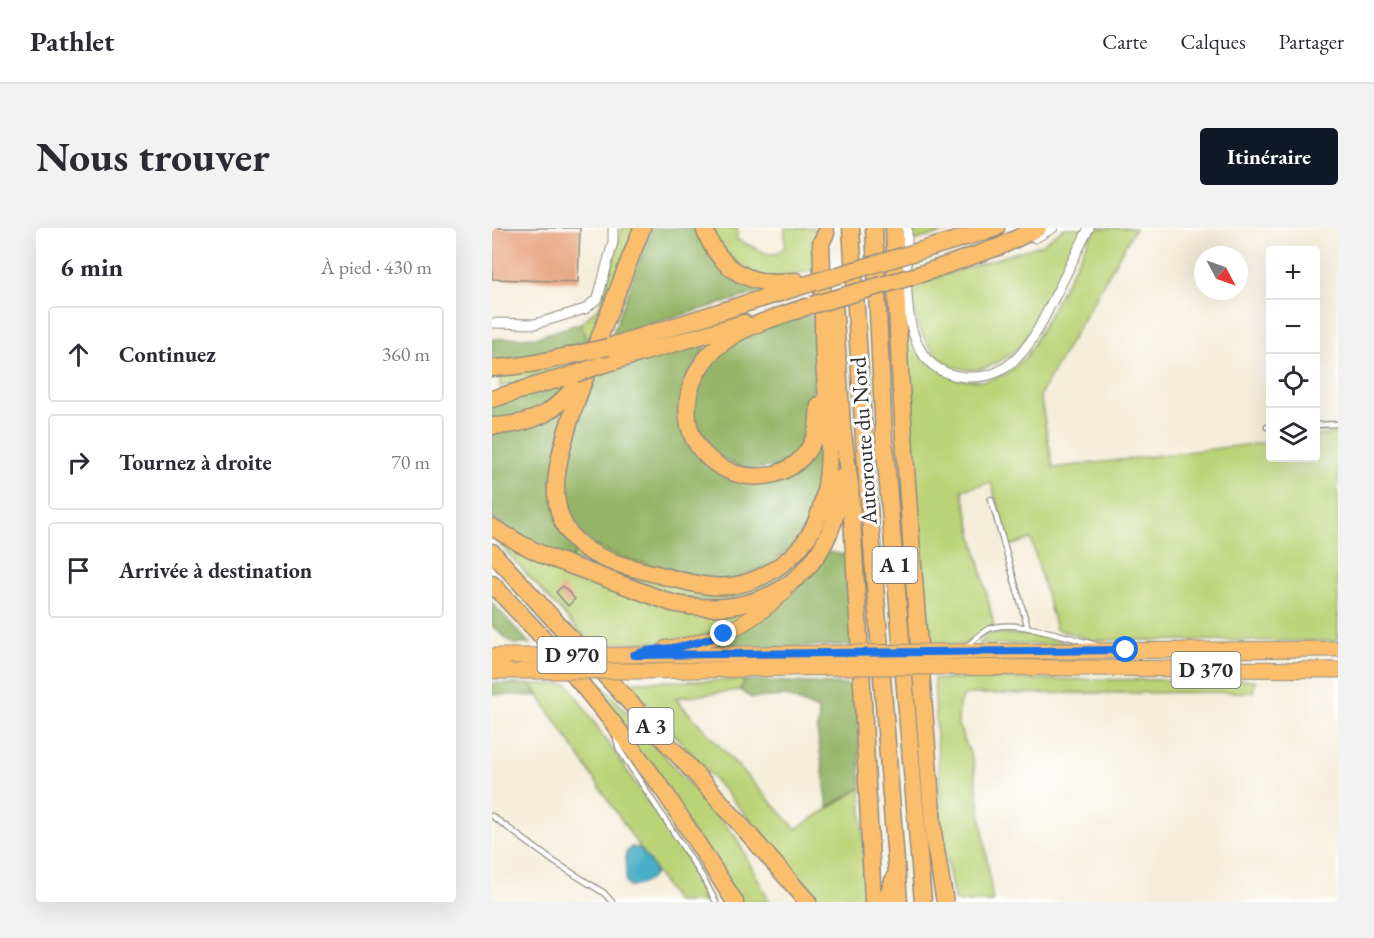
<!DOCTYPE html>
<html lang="fr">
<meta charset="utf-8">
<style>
:root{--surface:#fff;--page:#f2f2f3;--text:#2b2b33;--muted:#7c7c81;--line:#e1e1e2;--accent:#111827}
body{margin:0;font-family:"EB Garamond",serif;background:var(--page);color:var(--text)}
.controls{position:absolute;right:18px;top:18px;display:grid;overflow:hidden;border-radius:6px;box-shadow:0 6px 24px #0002}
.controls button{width:54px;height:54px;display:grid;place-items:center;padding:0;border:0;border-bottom:2px solid var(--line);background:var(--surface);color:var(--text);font:30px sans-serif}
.compass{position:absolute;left:702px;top:18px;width:54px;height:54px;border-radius:50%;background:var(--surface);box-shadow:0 6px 24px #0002;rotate:131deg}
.stop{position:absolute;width:18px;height:18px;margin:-14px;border:4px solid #1a73e8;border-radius:50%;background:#fff}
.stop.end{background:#1a73e8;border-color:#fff;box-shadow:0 2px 6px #0008}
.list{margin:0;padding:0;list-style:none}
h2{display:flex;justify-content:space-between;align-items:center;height:78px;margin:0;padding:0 24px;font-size:26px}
h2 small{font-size:20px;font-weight:400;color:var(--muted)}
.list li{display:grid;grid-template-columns:39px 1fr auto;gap:18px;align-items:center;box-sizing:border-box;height:96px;margin:0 12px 12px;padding:0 12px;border:2px solid var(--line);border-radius:6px}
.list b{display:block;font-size:22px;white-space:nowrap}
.list em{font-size:20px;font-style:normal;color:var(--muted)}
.icon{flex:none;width:33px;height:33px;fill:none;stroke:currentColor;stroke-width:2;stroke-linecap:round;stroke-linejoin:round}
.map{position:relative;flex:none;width:846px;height:674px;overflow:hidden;border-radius:6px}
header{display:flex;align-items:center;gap:36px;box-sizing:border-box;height:84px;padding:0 30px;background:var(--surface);border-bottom:2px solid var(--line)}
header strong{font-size:28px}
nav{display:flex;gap:33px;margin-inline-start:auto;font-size:21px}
.intro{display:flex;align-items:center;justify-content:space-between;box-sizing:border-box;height:144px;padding:0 36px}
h1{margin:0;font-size:42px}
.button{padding:15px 27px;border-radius:6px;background:var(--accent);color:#fff;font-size:21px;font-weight:700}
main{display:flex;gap:36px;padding:0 36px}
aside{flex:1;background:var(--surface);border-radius:6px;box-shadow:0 6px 24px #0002}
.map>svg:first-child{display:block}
</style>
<header>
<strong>Pathlet</strong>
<nav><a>Carte</a><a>Calques</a><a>Partager</a></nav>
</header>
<div class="intro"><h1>Nous trouver</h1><a class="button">Itinéraire</a></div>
<main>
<aside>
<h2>6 min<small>À pied · 430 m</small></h2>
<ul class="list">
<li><svg class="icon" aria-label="ahead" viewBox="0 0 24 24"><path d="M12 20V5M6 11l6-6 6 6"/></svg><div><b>Continuez</b></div><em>360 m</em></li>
<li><svg class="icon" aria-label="right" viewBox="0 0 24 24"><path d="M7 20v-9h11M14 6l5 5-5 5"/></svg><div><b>Tournez à droite</b></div><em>70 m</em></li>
<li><svg class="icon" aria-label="arrive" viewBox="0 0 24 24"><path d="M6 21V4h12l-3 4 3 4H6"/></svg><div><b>Arrivée à destination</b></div></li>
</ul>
</aside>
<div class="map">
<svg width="846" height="674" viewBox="0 0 846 674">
<rect width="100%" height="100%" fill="#fff"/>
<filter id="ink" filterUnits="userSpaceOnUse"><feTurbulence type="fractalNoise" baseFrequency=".0167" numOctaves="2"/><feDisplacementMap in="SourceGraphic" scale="12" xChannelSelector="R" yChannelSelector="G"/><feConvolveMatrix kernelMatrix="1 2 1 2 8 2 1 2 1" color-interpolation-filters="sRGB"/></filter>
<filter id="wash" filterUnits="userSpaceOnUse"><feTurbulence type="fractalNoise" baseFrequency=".008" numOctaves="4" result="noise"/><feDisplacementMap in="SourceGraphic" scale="24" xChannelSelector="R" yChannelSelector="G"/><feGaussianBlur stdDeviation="1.35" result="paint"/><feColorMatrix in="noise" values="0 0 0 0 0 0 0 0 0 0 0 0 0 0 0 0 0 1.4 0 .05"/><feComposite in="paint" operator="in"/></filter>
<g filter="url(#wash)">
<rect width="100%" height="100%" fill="#f4edd9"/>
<path fill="#bbd377" stroke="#737f51" stroke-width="1.5" d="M130,0H144L100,112L95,115L89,95L108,78Z
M219,0H245L246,4L244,11L275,26H284L293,19V0H324L325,41L297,48L274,51L238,33Z
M421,0H467L421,13Z
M572,0H591C579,25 566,50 554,74C549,85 544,98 537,107C518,132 484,154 454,134C427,115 421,88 420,57L549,17Z
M603,0H643L548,167L561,240L778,214V230H824V208L846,205V413L600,412L564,401L539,311L517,318L499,254L470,262L502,397L471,417L438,415L411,111L412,93L426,121L464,151L492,153L514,146L535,128Z
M92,129L91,133L8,159V146Z
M331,303L312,333L290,353L248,371L218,373L190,370L80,331L85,320L321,306Z
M0,308L206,384L260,383L239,398L193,413L99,416Z
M497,405L542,407L586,417L487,416Z
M442,451L763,452L761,464L474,466L467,475L466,497L481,532L501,674H463L450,610Z
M253,452L248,462L183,470L304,601L369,560L374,674H331L136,454Z
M39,456H76L205,646L209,666L213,674H184Z
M100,457H110L243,608L278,674H248Z"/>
<path fill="#94b568" stroke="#60704a" stroke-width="1.5" d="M160,0H209L273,63L120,107Z
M326,84L319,192L312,215L298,232L281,239L257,241L237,235L225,228L210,211L202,192L203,161L223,130L259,104Z
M89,95L95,115L18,134H0V111L45,109Z
M217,113L196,150L201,219L262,253L330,211C329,245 328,281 306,310C288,334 249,355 219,352C204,350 189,344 175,341C137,331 103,329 80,294C76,287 71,277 71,269C67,229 89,184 102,147Z
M81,152L45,186L0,193V176Z
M87,163L59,253L85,320L80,331L46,318L0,291V205Z
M336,324L358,328L363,417L225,420L214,418C263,393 305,371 336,324Z
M0,375L38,416H21L0,398Z
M253,452L365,457L369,560L336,579L325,501L327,494L326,482L294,468L259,470L248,462Z
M0,455L39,456L46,468L0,466Z"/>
<path fill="#49afc8" stroke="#3a6d7a" stroke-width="1.5" d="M139,619L149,621L162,640L163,646C158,653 146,659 137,659L134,655V625Z"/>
<g id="blocks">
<path fill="#e7a37d" d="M0,0H88L86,54L0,51Z
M71,358L83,371L76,378L64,364Z"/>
</g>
</g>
<g filter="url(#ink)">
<use href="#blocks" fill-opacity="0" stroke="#908c82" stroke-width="1.5"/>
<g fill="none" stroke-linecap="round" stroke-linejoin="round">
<g stroke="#908c82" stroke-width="7">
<path id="lane" d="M824,197L846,196
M775,199H778
M499,271L536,400
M474,419C481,413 489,405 497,401C521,390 578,410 604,417
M124,510L127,521L210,648L224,674
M0,588L61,633L112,665L120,674"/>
</g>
<g stroke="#908c82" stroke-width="11">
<path id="street" d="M415,0C416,49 402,144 473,149C496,150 510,145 526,129C542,112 552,90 562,70C574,47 585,23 597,0
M543,10L561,0
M0,95L43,96L93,81L106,70L121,14V0"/>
</g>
<g stroke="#908c82" stroke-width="17">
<path id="primary" d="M174,420C218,417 259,395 291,365
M441,424L846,421
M142,427L354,425
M0,428H18
M441,439L846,442
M0,443H30
M152,443L356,439"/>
</g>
<g stroke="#908c82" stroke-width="19">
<path id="highway" d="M212,0C224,34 248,54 285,55C291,55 298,53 304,53
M359,0L372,211L407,674
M382,0L392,209L431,674
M402,0C408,204 427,408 442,611L453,674
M427,23L504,0
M429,46L509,18L546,0
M342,75L350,198L358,257L371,474L381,674
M314,79C284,90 248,98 223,121C190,151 182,207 224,236C255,257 300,252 319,217C326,205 326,190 327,177
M108,109C93,152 62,222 64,266C68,323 115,334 160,345C179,350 199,356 218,358C264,363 313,329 327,286C344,236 335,183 332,132C330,93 331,54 329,15L334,5
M104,118L150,0
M116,119L316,56
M109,137L252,95
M0,140C32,139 63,131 94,124
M0,171L83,146
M0,198C42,197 65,184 89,150
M0,299L29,316L56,329L180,375C271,395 345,345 349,250
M0,324L219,563L316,674
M0,356L54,413L118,491L172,563L243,674
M393,674L403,648"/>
</g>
<use href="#lane" stroke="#fff" stroke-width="4.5"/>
<use href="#street" stroke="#fff" stroke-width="9"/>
<use href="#primary" stroke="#fabe6d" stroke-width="15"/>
<use href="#highway" stroke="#fabe6d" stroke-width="16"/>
<g stroke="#908c82" stroke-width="17" stroke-linecap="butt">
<path id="primary-bridge" d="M354,425L441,424
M18,428L142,427
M356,439H441
M30,443H152"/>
</g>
<g stroke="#908c82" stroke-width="19" stroke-linecap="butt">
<path id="highway-bridge" d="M316,56L427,23
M320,77L429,46
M94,124L116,119
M83,146L109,137"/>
</g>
<use href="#primary-bridge" stroke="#fabe6d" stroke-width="15"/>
<use href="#highway-bridge" stroke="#fabe6d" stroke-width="16"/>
</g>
</g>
<g fill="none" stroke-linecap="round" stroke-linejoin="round" filter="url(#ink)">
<path stroke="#1a73e8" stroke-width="8" d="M232,406C215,412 198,417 180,420C165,422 156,421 142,427L634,422"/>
</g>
<g text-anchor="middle" stroke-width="6" stroke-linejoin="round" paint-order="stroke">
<g fill="#fff" stroke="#6b6b6b" stroke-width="1.5">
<rect x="380.5" y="319" width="45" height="36" rx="4.5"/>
<rect x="45.5" y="409" width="69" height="36" rx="4.5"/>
<rect x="679.5" y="424" width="69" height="36" rx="4.5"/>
<rect x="136.5" y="480" width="45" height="36" rx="4.5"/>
</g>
<g font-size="21" font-weight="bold" fill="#2b2b2b">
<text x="403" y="344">A 1</text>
<text x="80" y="434">D 970</text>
<text x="714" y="449">D 370</text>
<text x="159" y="505">A 3</text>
</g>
<g font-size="22" fill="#2b2b2b" stroke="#fff">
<text transform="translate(371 213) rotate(-94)" y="8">Autoroute du Nord</text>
</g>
</g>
</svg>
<div class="controls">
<button>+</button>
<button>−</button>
<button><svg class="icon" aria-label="locate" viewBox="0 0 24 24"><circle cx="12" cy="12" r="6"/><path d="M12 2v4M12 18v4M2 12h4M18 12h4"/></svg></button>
<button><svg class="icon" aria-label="layers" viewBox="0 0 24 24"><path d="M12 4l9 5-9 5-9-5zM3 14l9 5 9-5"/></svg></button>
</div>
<svg class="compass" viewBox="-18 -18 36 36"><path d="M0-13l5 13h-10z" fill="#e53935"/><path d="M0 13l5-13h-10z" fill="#7c7c81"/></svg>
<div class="stop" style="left:634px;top:422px"></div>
<div class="stop end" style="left:232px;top:406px"></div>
</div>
</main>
